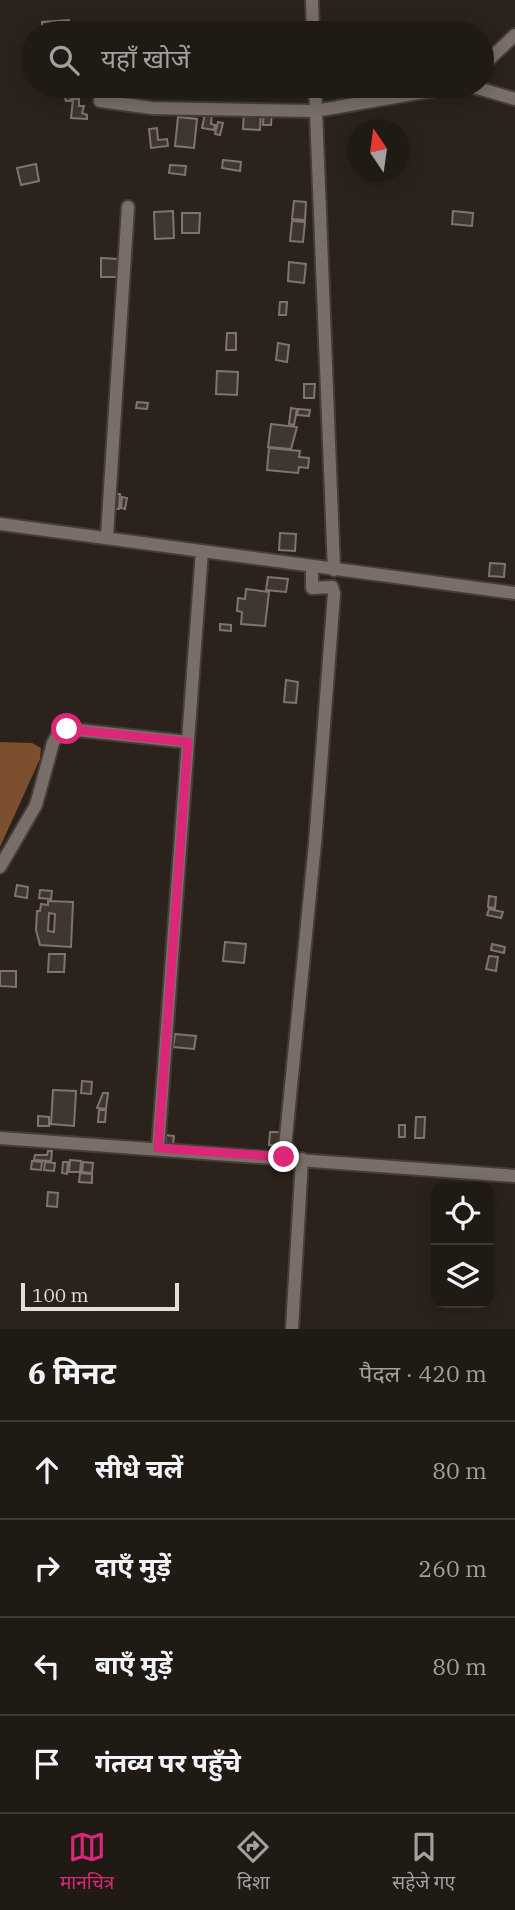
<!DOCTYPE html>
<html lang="hi">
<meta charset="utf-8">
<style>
:root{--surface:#201a15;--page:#28231e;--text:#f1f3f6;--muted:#a2a1a0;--line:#3d3834;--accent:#db2777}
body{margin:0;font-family:"IBM Plex Serif","Noto Sans Devanagari",serif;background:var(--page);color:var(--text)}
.controls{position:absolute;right:21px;bottom:21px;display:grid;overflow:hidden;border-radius:14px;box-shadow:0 4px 18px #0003}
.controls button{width:63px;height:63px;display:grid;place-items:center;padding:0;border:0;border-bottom:2px solid var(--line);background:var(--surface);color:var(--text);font:35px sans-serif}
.compass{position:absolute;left:347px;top:119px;width:63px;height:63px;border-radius:50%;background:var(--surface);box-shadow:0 4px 18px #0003;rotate:347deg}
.scale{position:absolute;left:21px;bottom:18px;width:158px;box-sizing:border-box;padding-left:7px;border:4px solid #e3ddd9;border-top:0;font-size:19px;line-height:24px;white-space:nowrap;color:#e3ddd9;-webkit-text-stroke:5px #2b221c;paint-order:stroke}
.stop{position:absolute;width:21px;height:21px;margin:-16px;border:5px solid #db2777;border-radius:50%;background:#fff}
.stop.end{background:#db2777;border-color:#fff;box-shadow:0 2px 7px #0008}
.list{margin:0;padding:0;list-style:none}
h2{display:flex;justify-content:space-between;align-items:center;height:91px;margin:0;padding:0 28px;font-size:30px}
h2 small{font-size:23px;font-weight:400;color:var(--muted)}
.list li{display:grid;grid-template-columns:46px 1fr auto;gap:21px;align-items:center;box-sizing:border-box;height:98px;padding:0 28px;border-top:2px solid var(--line)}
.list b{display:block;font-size:26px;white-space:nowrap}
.list em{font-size:23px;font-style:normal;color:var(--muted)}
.icon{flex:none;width:38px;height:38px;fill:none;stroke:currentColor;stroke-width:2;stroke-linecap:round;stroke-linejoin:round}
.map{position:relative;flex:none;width:515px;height:1329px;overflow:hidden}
.search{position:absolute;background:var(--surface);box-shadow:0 4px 18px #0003;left:21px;right:21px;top:21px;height:77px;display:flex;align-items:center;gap:18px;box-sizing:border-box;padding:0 24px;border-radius:38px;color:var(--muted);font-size:26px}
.sheet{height:483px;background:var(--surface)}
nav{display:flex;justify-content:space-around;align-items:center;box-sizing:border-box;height:98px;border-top:2px solid var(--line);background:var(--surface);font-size:19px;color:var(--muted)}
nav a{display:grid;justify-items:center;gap:4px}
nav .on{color:var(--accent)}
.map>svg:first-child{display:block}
</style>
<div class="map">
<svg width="515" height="1329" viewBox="0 0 515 1329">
<rect width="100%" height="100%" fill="#2b221c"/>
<path fill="#7c4f2f" d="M0,742L32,743L41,748L40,759L0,847Z"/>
<path fill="#3f3630" stroke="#7f746d" stroke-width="2" fill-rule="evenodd" d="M69,20L70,33H62L61,30L43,33L42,22Z
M53,86H71L72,92L69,93L72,100L66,101L63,92L54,93Z
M73,99H79V106H84L82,113L87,115V119L71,118Z
M244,111L261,113L260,130L243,129Z
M264,111L272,112L271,125H263Z
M205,113L212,114L211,124L215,125L214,130L202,128Z
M178,117L197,119L194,148L175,146Z
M218,122L223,123L220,135L215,134Z
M157,128L158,140L167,139L168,146L151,148L149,129Z
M223,160L241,162L240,171L222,168Z
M36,164L39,181L21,185L17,168Z
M170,165L186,166L185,175L169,173Z
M294,201L306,202L305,220L292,219Z
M173,211L174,238L155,239L154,212Z
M453,211L473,213L472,226L452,224Z
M182,213H200L199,233H182Z
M292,221L305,222L303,242L290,241Z
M101,258L120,259V277H101Z
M289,262L306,264L304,283L288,281Z
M280,302H287L286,315H279Z
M227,333H236V350H226Z
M278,343L289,345L287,362L276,360Z
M217,371L238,372L237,395L216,394Z
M304,384H315L314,398H304Z
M137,402L148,403L147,409L136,408Z
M291,408L297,409L294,425L289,424Z
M298,409L310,410L309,416L297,415Z
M271,424L297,427L291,449L268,447Z
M269,448L300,451L299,457L309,458L308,468L299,467L298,473L267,470Z
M112,494H120L119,509H111Z
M122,497L127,498L125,509L121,508Z
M280,533L296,534L295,551L279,550Z
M490,563L505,564L504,577L489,576Z
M268,577L288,579L286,592L266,590Z
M246,589L269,592L265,626L241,624L242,612L237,611L238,598L245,599Z
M220,624L231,625V631L220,630Z
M286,680L298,682L296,703L284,702Z
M17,885L28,887L27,898L15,896Z
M40,890L52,891L51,899L39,898Z
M489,896L496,897L495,908L488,907Z
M48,901L73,902L71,947L40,945L36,930L37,911H40L41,904L48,905ZM49,913L55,914L54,932L48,931Z
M489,909L503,912L501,918L487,915Z
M225,942L246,944L244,963L223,961Z
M492,944L505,947L504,953L491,950Z
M49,954H65L64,972H48Z
M489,956L498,957L496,971L486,969Z
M0,971H16V987L0,986Z
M175,1034L196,1036L194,1049L173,1047Z
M82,1081L92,1082L91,1094L81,1093Z
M53,1090L76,1091L74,1126L51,1124Z
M103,1093H108L106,1109L97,1108Z
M99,1110H106L105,1122H98Z
M38,1116L49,1117V1126H38Z
M416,1117H425L424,1138H415Z
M399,1125H405V1137H399Z
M270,1132H282L281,1146L269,1145Z
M166,1135L174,1136L173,1144H166Z
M48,1151H52L51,1161L34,1160L35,1155H47Z
M70,1160L81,1161L80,1172H69Z
M32,1161L42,1162L41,1170L31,1169Z
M45,1162L55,1163L54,1171L44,1170Z
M63,1162H68L67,1174L62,1173Z
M83,1162L93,1163L92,1173L82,1172Z
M80,1173L92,1174V1183L79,1182Z
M48,1192L58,1193L57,1207L47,1206Z"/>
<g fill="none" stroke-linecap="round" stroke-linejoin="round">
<g stroke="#453d39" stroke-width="16">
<path id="minor" d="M312,0L313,33
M482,66L515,35
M315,86L334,570
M457,87H474L515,99
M100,101L152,108L315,111L459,86
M0,524L515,593
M107,536L128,207
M0,867L36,805L53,743L60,731L77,730L188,742
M0,1138L515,1176
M158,1148L202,551
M284,1157L315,843L334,594L332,587L312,588V567
M292,1329L302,1159"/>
</g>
<use href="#minor" stroke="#7a6f68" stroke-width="12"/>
</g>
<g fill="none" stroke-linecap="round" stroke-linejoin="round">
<path stroke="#db2777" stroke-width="9" d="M67,729L188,742L158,1148L284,1157"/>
</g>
</svg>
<div class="controls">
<button><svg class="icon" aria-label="locate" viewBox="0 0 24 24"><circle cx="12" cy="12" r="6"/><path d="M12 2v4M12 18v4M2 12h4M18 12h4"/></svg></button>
<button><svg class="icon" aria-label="layers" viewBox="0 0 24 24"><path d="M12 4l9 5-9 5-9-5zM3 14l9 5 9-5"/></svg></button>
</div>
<svg class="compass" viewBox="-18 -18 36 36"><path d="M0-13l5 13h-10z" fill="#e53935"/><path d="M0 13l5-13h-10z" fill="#a2a1a0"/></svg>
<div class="scale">100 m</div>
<div class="stop" style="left:67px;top:729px"></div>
<div class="stop end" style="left:284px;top:1157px"></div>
<div class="search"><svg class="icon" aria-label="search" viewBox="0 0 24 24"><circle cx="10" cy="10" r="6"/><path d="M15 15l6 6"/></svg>यहाँ खोजें</div>
</div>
<section class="sheet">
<h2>6 मिनट<small>पैदल · 420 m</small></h2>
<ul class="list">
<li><svg class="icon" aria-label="ahead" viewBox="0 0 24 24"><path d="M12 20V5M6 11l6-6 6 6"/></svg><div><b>सीधे चलें</b></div><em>80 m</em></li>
<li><svg class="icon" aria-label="right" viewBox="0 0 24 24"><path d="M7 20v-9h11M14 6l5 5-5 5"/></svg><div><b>दाएँ मुड़ें</b></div><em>260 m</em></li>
<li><svg class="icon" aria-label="left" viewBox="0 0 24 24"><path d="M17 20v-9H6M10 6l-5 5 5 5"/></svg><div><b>बाएँ मुड़ें</b></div><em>80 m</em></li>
<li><svg class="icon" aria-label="arrive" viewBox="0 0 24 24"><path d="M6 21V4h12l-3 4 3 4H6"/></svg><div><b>गंतव्य पर पहुँचे</b></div></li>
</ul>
</section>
<nav>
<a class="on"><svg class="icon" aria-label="map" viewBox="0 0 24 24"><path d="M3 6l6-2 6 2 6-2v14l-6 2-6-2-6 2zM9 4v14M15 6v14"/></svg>मानचित्र</a>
<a><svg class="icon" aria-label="directions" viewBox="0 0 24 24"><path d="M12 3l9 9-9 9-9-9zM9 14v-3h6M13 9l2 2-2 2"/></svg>दिशा</a>
<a><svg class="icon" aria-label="saved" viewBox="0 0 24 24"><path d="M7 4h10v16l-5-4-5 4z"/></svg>सहेजे गए</a>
</nav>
